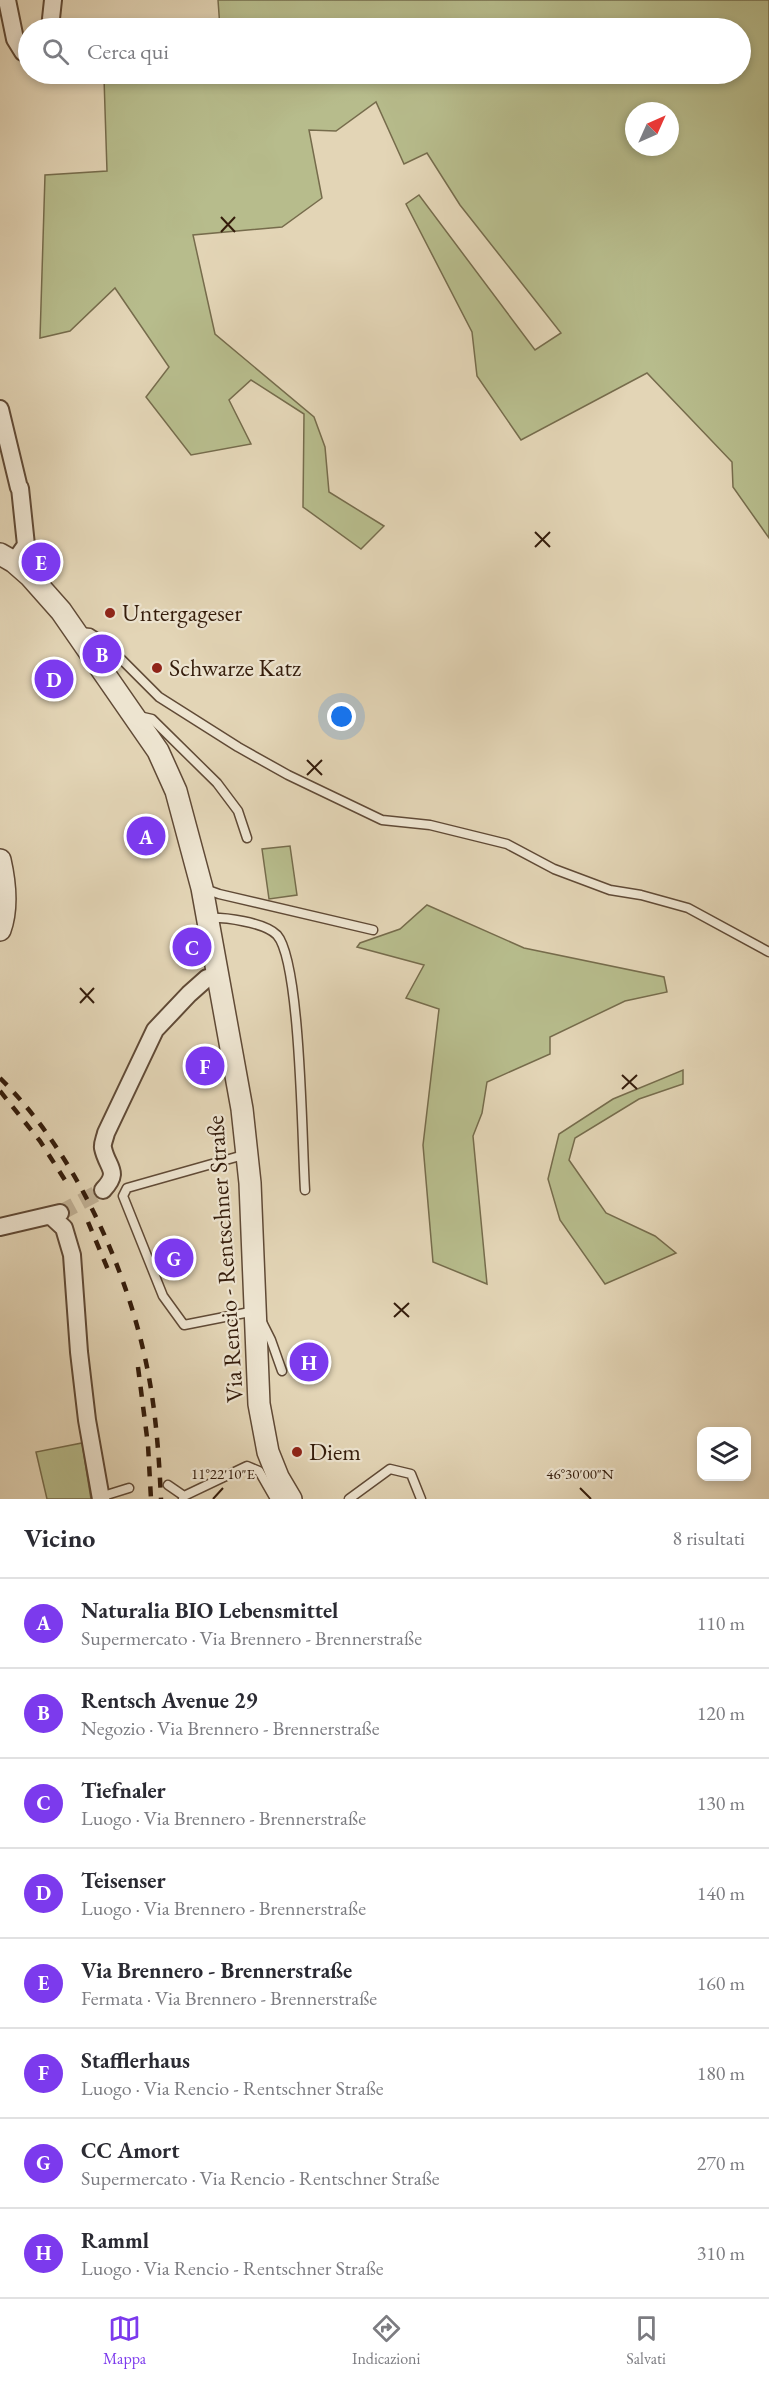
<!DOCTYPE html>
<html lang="it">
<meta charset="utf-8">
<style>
:root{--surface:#fff;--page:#f2f2f3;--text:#2b2b33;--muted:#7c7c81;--line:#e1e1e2;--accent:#7c3aed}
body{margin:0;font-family:"EB Garamond",serif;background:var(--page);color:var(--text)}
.controls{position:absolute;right:18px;bottom:18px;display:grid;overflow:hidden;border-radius:12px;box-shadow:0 3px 9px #0003}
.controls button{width:54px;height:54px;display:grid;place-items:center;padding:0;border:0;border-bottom:2px solid var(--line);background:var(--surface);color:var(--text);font:30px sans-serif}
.compass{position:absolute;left:625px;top:102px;width:54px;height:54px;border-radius:50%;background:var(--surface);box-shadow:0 3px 9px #0003;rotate:45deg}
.you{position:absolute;left:342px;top:717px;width:21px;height:21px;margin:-15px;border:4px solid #fff;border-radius:50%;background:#1a73e8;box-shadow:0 0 0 9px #1a73e833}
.badge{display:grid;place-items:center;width:39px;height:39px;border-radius:50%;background:var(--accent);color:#fff;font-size:20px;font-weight:700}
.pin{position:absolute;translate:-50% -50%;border:3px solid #fff;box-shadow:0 2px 6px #0006}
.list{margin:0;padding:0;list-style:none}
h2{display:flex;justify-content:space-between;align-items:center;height:78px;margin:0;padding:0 24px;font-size:26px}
h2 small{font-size:20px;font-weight:400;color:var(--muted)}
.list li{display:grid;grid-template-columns:39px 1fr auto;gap:18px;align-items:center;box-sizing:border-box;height:90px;padding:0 24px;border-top:2px solid var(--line)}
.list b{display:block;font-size:22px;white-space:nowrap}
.list p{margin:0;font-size:20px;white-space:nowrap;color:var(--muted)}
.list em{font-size:20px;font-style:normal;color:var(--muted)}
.icon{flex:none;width:33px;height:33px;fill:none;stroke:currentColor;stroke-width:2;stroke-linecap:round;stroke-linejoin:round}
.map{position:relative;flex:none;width:769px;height:1499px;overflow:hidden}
.search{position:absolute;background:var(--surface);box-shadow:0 3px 9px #0003;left:18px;right:18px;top:18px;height:66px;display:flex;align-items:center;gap:15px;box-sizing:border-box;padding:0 21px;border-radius:33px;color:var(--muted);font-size:22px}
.sheet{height:798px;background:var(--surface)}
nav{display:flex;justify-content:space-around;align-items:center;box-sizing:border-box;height:84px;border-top:2px solid var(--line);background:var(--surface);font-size:16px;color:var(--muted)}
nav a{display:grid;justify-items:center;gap:3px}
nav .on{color:var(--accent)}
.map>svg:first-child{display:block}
</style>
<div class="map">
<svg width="769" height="1499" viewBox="0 0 769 1499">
<rect width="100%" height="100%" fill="#e3d5b6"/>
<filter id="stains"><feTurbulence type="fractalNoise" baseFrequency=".00333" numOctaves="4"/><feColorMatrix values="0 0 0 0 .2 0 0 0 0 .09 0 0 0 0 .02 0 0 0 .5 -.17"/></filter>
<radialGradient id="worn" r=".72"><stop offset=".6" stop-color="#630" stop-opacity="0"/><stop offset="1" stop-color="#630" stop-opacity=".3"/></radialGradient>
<path fill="#b7bc8c" stroke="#766c4c" stroke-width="1.5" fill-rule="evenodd" d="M218,0H769V538L733,487L732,462L647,373L521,440L477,376L472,332L406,204L419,195L535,350L561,333L460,205L427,153L404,164L376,102L336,131L309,130L322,198L282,227L193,235L215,334L314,417L325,447L329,492L384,526L361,549L303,507L304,414L251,380L229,400L251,444L191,455L146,397L169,367L115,288L70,331L40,338L45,175L107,171L104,78L147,74H740V28H220ZM634,111H670V147H634Z
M290,846L297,895L269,899L262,849Z
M427,905L524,948L664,977L667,992L625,1001L550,1037V1054L487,1082L482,1113L473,1136L487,1284L433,1262L423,1145L439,1009L406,998L424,965L357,947L360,943L400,929Z
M683,1070V1084L639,1099L575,1138L569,1160L606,1213L655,1236L676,1253L605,1284L560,1220L548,1179L559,1134L613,1099Z
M82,1443L91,1499H47L36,1452Z"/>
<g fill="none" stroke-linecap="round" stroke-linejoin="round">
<path stroke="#c0b094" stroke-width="16" stroke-dasharray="16 8" stroke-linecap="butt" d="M60,1213L103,1190"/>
<g stroke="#604a36" stroke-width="11">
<path id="service" d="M80,632L90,633L104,642L159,697L238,747L288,775L382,820L430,825L507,844L554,869L610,890L641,895L688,908L769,952
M139,716L152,719L217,783L238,811L247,838
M205,889L219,894L373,930
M207,918C224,917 264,922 277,935C301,962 302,1146 305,1190
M247,1154L127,1188L123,1196L163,1296L184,1325L255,1311
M262,1322L271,1340L282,1371
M168,1485L184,1496
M100,1497L129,1488
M183,1499L184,1496L247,1466L259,1471L275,1499
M349,1499L390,1469L411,1474L421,1499"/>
</g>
<g stroke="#604a36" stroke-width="20">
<path id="minor" d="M7,0L15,39L23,52L28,53
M50,28L53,0
M0,409L19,488
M14,562L26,545L20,488
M103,1190C121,1171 107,1168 103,1148C102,1144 105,1138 106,1133L155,1030L189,994L207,978L217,976
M51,1216L64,1228L72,1255L79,1352L87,1420L101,1499
M0,1227L60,1213"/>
</g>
<g stroke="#604a36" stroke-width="24">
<path id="tertiary" d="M0,554L14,562L30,576L61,611L158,751L176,791L202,888L242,1109L250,1183L259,1404L268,1452L278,1477L291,1499
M0,860C5,882 8,908 0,930"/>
</g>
<use href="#service" stroke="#ede4d0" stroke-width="8"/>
<use href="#minor" stroke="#ede4d0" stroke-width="16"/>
<use href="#tertiary" stroke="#ede4d0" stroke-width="21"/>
<path stroke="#341c0b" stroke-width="4.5" stroke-dasharray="10 10" stroke-linecap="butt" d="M0,1078C75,1152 128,1269 148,1372C156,1414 159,1456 161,1499
M0,1091L40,1141L70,1188
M88,1222L109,1272
M138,1367L148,1445L151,1499"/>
</g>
<path fill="none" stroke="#341c0b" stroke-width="2" d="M221,217L235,232M221,232L235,217M535,532L550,547M535,547L550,532M307,760L322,775M307,775L322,760M80,988L94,1003M80,1003L94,988M622,1075L637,1089M622,1089L637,1075M394,1303L409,1317M394,1317L409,1303M580,1488L591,1499M213,1499L223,1488"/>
<g fill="#8f2418" stroke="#ede4d0" stroke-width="2">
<circle cx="110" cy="613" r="6"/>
<circle cx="157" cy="668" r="6"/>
<circle cx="297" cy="1452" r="6"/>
</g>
<g text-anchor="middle" stroke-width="4.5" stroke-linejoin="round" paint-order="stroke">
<g font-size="24" fill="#341c0b" stroke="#ede4d0" text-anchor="start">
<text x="122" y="621">Untergageser</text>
<text x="169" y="676">Schwarze Katz</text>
<text x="309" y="1460">Diem</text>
</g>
<g font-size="24" fill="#341c0b" stroke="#ede4d0">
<text transform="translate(225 1259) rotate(-94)" y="8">Via Rencio - Rentschner Straße</text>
</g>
</g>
<g font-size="15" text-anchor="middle" fill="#341c0b" stroke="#ede4d0" stroke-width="4.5" stroke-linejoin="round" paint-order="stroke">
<text x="223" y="1479">11°22'10"E</text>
<text x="580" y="1479">46°30'00"N</text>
</g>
<rect width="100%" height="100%" filter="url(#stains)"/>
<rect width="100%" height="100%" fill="url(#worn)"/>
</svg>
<div class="controls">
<button><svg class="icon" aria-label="layers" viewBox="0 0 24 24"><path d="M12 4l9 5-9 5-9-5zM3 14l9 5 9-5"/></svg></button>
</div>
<svg class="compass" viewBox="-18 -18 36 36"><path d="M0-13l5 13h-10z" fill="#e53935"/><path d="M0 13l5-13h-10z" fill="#7c7c81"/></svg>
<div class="you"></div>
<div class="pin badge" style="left:146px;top:836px">A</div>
<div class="pin badge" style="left:102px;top:654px">B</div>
<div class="pin badge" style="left:192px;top:947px">C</div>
<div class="pin badge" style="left:54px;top:679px">D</div>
<div class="pin badge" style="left:41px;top:562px">E</div>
<div class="pin badge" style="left:205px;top:1066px">F</div>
<div class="pin badge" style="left:174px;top:1258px">G</div>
<div class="pin badge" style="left:309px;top:1362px">H</div>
<div class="search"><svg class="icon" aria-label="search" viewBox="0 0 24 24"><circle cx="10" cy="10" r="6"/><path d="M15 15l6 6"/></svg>Cerca qui</div>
</div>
<section class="sheet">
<h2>Vicino<small>8 risultati</small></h2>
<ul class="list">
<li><span class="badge">A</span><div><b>Naturalia BIO Lebensmittel</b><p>Supermercato · Via Brennero - Brennerstraße</p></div><em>110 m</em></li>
<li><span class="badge">B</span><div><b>Rentsch Avenue 29</b><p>Negozio · Via Brennero - Brennerstraße</p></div><em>120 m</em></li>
<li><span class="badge">C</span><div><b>Tiefnaler</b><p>Luogo · Via Brennero - Brennerstraße</p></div><em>130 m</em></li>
<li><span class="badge">D</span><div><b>Teisenser</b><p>Luogo · Via Brennero - Brennerstraße</p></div><em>140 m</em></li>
<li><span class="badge">E</span><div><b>Via Brennero - Brennerstraße</b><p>Fermata · Via Brennero - Brennerstraße</p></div><em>160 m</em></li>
<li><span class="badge">F</span><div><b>Stafflerhaus</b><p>Luogo · Via Rencio - Rentschner Straße</p></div><em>180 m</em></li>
<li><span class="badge">G</span><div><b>CC Amort</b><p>Supermercato · Via Rencio - Rentschner Straße</p></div><em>270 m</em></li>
<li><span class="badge">H</span><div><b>Ramml</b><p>Luogo · Via Rencio - Rentschner Straße</p></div><em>310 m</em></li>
</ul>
</section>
<nav>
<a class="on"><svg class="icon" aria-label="map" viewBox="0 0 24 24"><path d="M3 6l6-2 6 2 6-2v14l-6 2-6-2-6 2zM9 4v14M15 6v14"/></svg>Mappa</a>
<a><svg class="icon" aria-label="directions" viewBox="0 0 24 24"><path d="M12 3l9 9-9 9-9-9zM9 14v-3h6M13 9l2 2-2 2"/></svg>Indicazioni</a>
<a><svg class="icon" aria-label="saved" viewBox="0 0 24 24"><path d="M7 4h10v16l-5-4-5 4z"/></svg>Salvati</a>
</nav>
